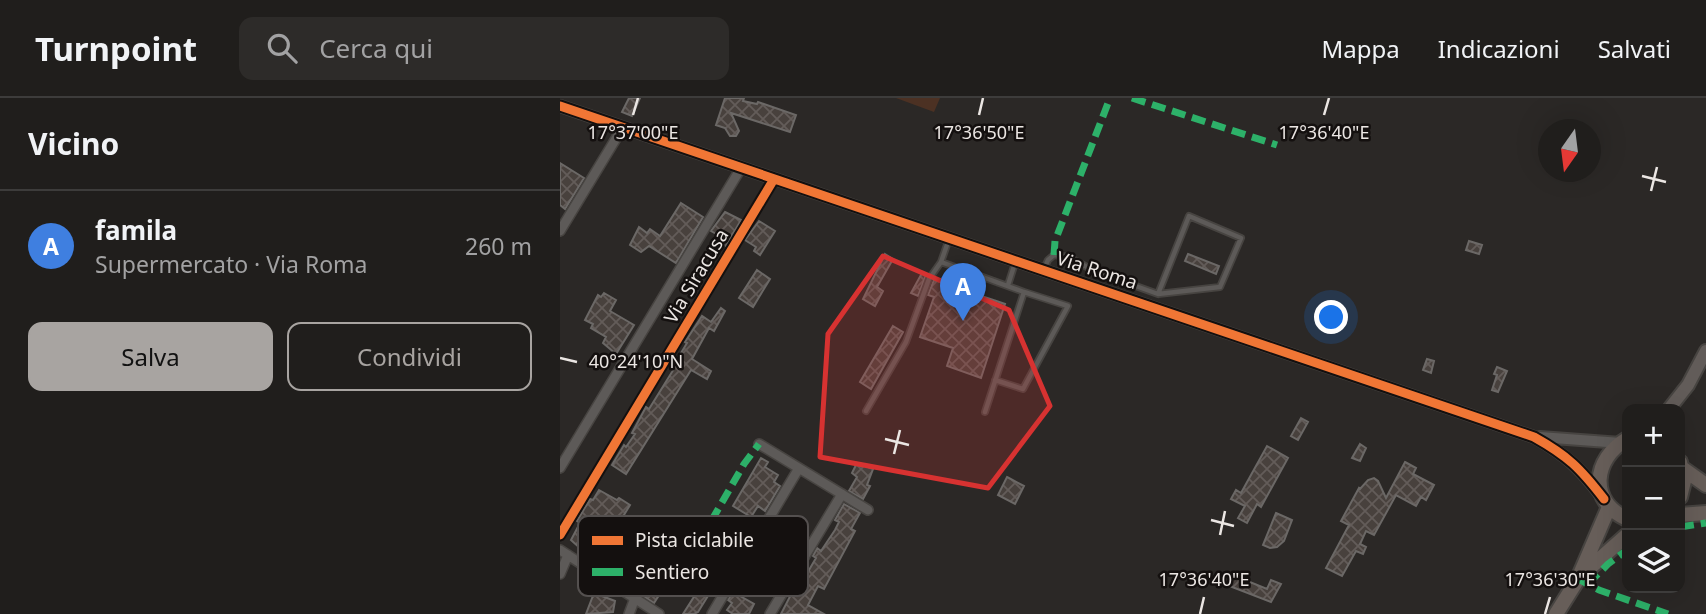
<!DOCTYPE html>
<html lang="it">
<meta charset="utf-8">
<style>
:root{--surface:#201e1c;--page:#2d2b29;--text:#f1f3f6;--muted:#a2a2a3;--line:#3d3c3b;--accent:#a8a4a1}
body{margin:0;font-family:"Noto Sans",sans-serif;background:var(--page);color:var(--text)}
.controls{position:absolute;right:21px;bottom:21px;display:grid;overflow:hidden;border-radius:14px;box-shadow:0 7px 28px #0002}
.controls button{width:63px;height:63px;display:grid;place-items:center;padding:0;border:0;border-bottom:2px solid var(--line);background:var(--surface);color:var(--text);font:35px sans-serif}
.compass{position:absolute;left:978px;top:21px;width:63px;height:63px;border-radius:50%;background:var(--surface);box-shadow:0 7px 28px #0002;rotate:194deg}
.you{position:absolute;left:772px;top:220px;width:24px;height:24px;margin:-18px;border:5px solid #fff;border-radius:50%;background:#1a73e8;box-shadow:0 0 0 10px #1a73e833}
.badge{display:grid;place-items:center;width:46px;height:46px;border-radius:50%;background:var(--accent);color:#fff;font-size:23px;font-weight:700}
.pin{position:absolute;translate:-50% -58px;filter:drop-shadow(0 2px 4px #0008)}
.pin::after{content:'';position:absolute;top:37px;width:24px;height:21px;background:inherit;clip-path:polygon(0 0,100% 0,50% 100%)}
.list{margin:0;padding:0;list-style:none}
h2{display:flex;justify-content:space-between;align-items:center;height:91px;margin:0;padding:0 28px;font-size:30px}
h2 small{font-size:23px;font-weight:400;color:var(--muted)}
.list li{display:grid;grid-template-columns:46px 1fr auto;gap:21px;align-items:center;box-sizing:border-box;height:112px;padding:0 28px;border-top:2px solid var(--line)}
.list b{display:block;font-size:26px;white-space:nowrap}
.list p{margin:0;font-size:23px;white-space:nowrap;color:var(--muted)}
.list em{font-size:23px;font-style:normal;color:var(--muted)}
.actions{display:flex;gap:14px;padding:21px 28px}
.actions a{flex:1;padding:16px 0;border:2px solid var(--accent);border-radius:14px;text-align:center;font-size:24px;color:var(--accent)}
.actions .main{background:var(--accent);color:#111}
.icon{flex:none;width:38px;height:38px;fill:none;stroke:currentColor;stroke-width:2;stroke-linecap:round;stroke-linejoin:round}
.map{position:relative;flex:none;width:1146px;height:516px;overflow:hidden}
header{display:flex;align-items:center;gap:42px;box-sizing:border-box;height:98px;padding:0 35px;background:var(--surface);border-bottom:2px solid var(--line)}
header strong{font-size:33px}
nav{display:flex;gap:38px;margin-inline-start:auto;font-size:24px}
.search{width:490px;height:63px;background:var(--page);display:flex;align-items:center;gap:18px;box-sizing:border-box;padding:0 24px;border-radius:14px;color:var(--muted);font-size:26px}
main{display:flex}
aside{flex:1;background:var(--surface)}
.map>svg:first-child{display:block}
</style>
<header>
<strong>Turnpoint</strong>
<div class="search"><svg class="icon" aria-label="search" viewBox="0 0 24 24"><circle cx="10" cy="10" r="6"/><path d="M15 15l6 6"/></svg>Cerca qui</div>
<nav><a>Mappa</a><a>Indicazioni</a><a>Salvati</a></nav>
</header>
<main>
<aside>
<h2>Vicino<small></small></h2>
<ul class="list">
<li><span class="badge" style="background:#3f7fe0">A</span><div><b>famila</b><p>Supermercato · Via Roma</p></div><em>260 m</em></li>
</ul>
<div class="actions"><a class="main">Salva</a><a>Condividi</a></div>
</aside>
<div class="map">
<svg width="1146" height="516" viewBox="0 0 1146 516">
<defs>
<pattern id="building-cross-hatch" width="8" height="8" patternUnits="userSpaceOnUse" patternTransform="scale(1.75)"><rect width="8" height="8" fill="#48413d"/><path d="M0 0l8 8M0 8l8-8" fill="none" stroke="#635c59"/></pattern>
</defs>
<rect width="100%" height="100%" fill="#2b2826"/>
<path fill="#4c3123" d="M336,0H380L374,14Z"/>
<path fill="url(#building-cross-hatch)" stroke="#6b6866" stroke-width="2" d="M69,0H80L72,18L62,14Z
M165,0H184L183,3L197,6L198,4L236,17L230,34L171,15L179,33L176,38H170L165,30L156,27Z
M0,65L24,80L5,111L0,107Z
M121,105L143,119L116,165L89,148L81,154L70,147L79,129L87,135L90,131L100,138Z
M165,114L181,122L166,148L155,141L158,137L151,133Z
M199,123L215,133L200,157L194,153L196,149L185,142Z
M909,143L922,147L919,156L906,152Z
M325,156L333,161L317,189L323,193L315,208L303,201Z
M628,156L659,168L656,176L625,163Z
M197,172L210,181L193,209L179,200Z
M362,175L366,177L358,198L351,195Z
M374,182L445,206L421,280L387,268L393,250L360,239L374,199L368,197Z
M44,195L56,202L50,213L74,227L56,256L43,245L46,239L31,230L33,226L25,222L38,197L41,199Z
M161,210L165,213L154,233L149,230L132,261L151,273L147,281L131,272L66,376L52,367L64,347L66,349L75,336L72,335L86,309L89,311L112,274L122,257L121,255L127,245L125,244L142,218L151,224Z
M333,228L343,234L311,291L300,284Z
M867,261L874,263L871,275L863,272Z
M937,269L947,273L938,294L932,292L937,277L934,276Z
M741,320L748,324L738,342L731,338Z
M800,346L806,350L800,363L792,360Z
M707,348L728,360L701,409L697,406L687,425L678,420L685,408L671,401L676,392L681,395Z
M201,360L208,364L205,369L218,377L214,384L220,388L205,413L198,408L191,419L173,408Z
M845,364L856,370L853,376L874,387L866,402L861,399L856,408L836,397L814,437L806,433L800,446L806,449L803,456L796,453L782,478L766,470L789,427L781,423L799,390L800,391L808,382L814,380L818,383L826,400Z
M297,365L313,371L307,387L310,388L303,401L289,393L297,379L292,375Z
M447,379L464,388L455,406L438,397Z
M39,392L57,402L59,400L70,407L38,460L30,456L28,459L20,454L21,451L11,442L20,425L17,423L30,401L33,402Z
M284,406L300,415L291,431L295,433L264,491L258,488L248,507L264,516H221L241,477L245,479L256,460L253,458L257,450L261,453L275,432L279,424L275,422Z
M716,415L732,422L724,443L717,449L710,450L703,447Z
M163,420L187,435L138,514L134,516H123L137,494L124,487Z
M68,473L101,494L94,505L62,484Z
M665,474L707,491L711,482L721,486L711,504L659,484Z
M173,494L194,506L189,516H173L167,512L172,505L168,502Z
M34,495L55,503L53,514L26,516Z"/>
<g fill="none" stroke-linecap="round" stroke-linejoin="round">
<g stroke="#474441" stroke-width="8">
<path id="service" d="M381,164L464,194L425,314
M483,173L488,162L494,157L509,159L534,173L598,196L660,189L681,140L629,118L598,196
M448,187L455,165
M435,282L463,291L508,208L464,194
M306,313L346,244L369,181L381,164L389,141"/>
</g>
<g stroke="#474441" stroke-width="12">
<path id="minor" d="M0,133L63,29
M199,346L308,412
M0,370L181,70
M0,437L214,81
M0,452L99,516
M0,476L8,457
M69,516L75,500
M152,516L239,370
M210,516L282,396"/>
</g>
<g stroke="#474441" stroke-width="14">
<path id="tertiary" d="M0,8L974,339C1006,357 1020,370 1042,399
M980,339L1061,345"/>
</g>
<g stroke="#474441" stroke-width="16">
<path id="secondary" d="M1109,311L1128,287L1146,253"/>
</g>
<g stroke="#474441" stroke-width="18">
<path id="primary" d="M1067,341C1033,361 1028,403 1067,421
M1120,364L1124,383L1120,399
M1122,370L1146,387
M1120,417L1146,415
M1024,475L1067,437
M996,516L1018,481L1049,409"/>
</g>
<use href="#service" stroke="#5d5a58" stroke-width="4.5"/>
<use href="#minor" stroke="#5d5a58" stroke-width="9"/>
<use href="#tertiary" stroke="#5d5a58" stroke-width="10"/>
<use href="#secondary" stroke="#625c59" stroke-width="12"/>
<use href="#primary" stroke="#675e59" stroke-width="14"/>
<path stroke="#2db169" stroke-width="7" stroke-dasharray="14 7" stroke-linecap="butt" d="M572,0L717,47
M494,157L495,143L550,0
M1120,429L1146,425
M141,441L184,366L199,346
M1018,481L1039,492L1108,516
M1028,486L1048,466L1067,452"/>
<g stroke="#14100f" stroke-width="13">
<path id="cycleway" d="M0,8L974,339C1008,358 1020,370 1044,401
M0,437L214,81"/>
</g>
<use href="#cycleway" stroke="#f07635" stroke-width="9"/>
</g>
<path fill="#d73231" fill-opacity="0.2" stroke="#d73231" stroke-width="5" stroke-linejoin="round" d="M323,158L449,212L490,308L428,390L260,359L268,236Z"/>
<path fill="none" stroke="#ebe6e3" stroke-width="2.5" d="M73,17L78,0M419,17L423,0M764,17L769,0M1082,78L1106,84M1091,93L1097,69M0,260L17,264M325,341L349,347M334,356L340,332M651,422L674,428M660,437L665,413M640,516L644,499M985,516L990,499"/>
<g text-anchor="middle" stroke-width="5" stroke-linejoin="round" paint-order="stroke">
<g font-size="19" fill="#ebe6e3" stroke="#14100f">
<text transform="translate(537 172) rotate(18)" y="7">Via Roma</text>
<text transform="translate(136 178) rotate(-59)" y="7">Via Siracusa</text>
</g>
</g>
<rect x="18" y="418" width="230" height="80" rx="10" fill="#14100f" stroke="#54504f" stroke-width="2"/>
<rect x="32" y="438" width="31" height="9" fill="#f07635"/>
<rect x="32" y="470" width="31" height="8" fill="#2db169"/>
<g font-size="19" fill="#ebe6e3">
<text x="75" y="449">Pista ciclabile</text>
<text x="75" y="481">Sentiero</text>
</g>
<g font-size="18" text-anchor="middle" fill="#ebe6e3" stroke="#14100f" stroke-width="5" stroke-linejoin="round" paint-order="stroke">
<text x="73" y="41">17°37'00"E</text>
<text x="419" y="41">17°36'50"E</text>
<text x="764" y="41">17°36'40"E</text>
<text x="76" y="270">40°24'10"N</text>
<text x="644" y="488">17°36'40"E</text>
<text x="990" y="488">17°36'30"E</text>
</g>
</svg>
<div class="controls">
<button>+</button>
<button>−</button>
<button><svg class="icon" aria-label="layers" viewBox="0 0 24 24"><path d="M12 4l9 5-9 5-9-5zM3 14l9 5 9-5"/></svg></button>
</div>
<svg class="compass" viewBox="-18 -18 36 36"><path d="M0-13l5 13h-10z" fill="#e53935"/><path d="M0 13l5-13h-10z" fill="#a2a2a3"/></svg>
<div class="you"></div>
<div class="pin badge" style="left:403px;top:223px;background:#3f7fe0">A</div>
</div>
</main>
